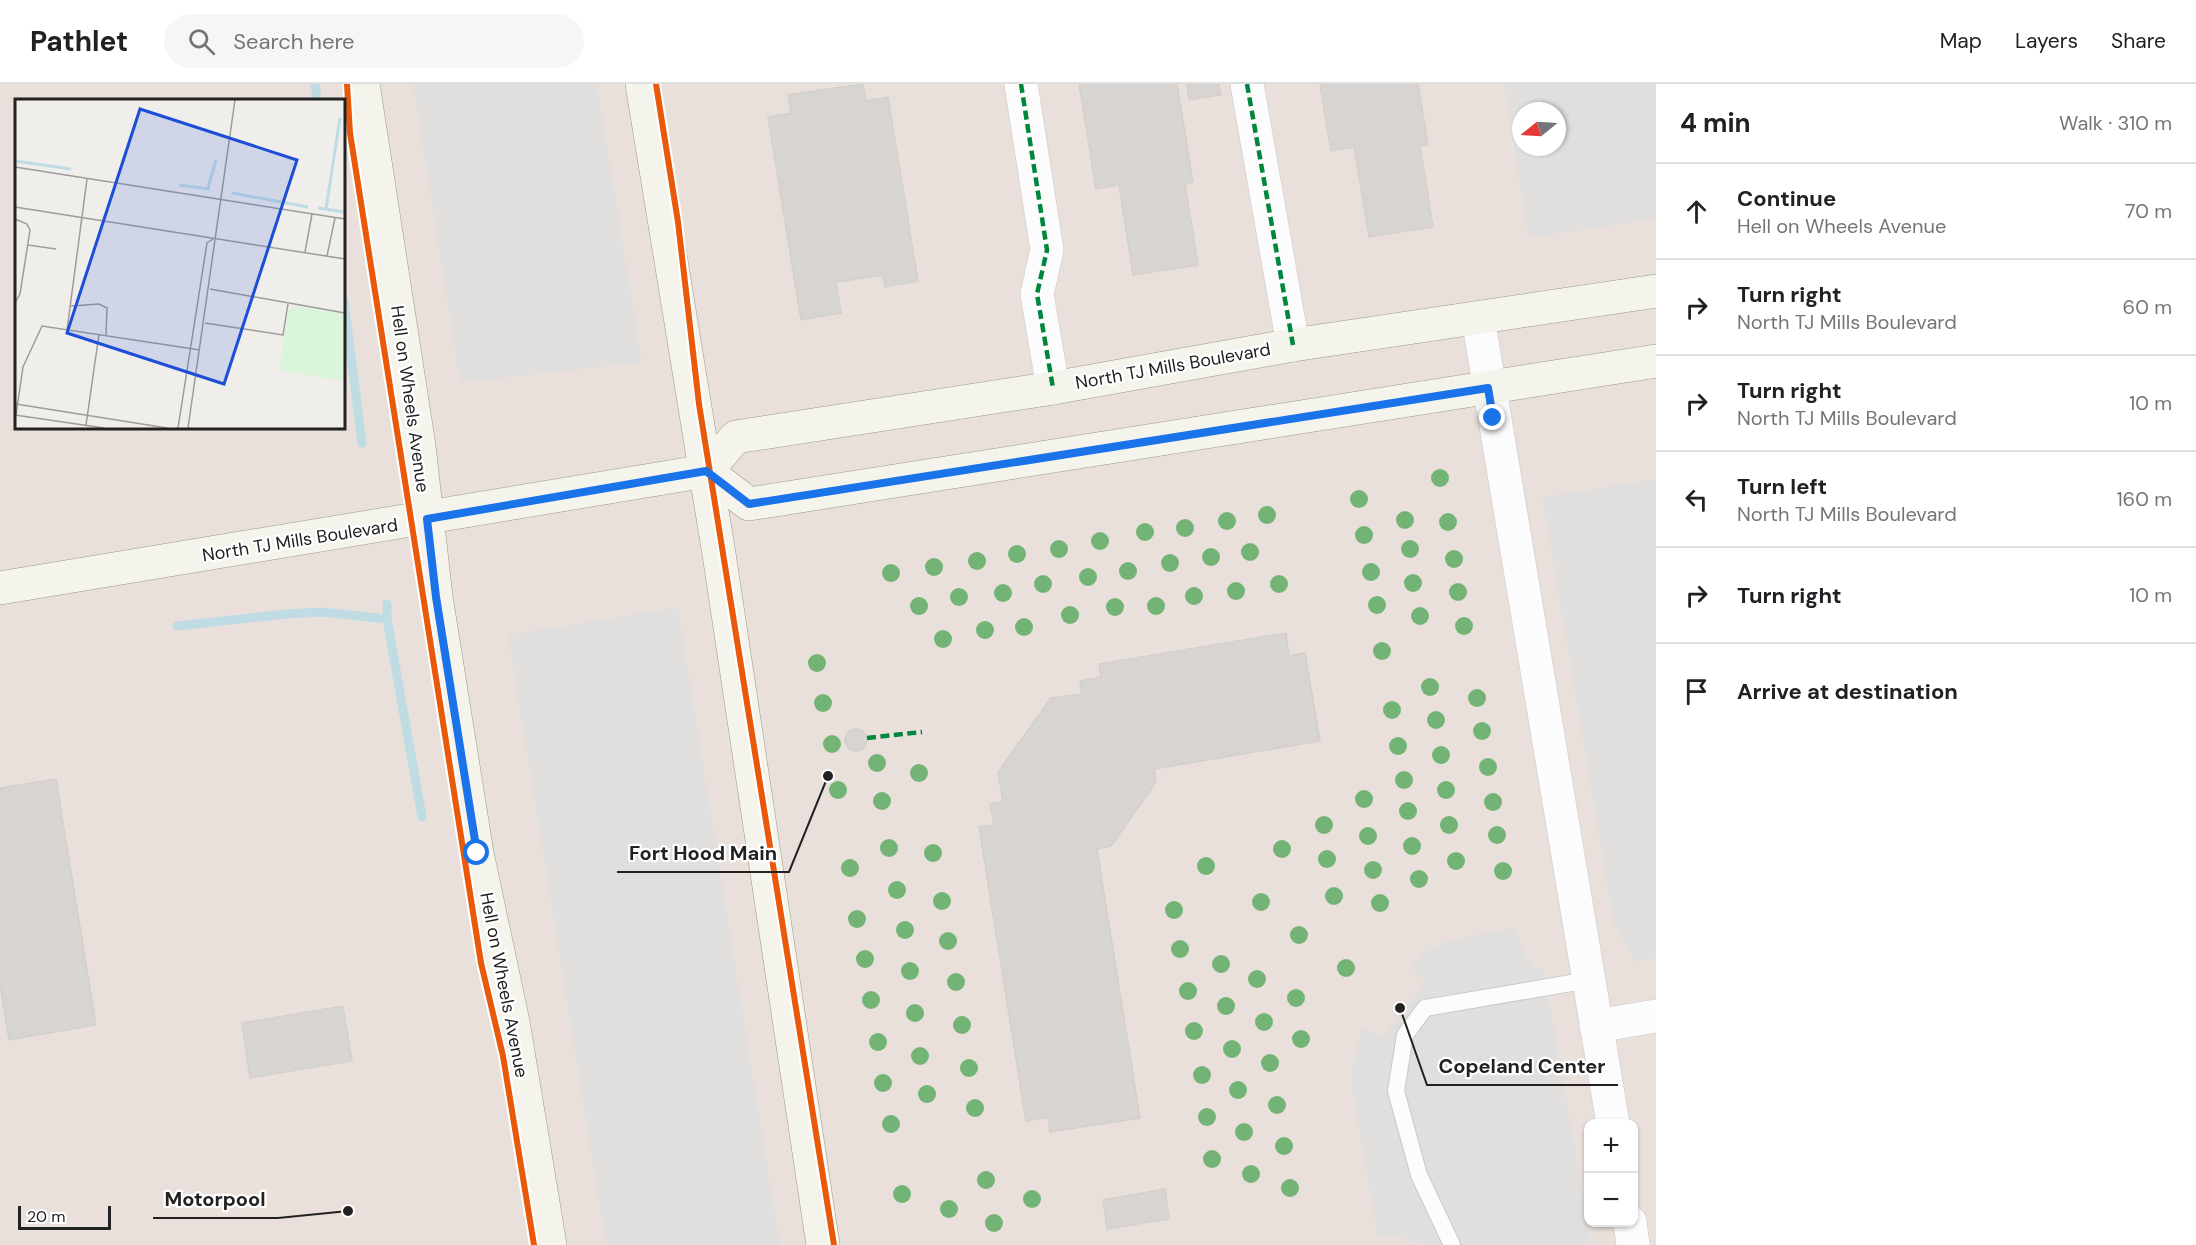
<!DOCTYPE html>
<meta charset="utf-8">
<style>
:root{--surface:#fff;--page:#f6f6f6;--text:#202124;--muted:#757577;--line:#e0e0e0}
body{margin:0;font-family:"DM Sans",sans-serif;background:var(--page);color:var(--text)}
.controls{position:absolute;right:18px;bottom:18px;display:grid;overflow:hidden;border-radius:12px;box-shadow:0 2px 4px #0004}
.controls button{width:54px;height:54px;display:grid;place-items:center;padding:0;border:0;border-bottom:2px solid var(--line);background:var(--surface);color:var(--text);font:30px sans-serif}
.compass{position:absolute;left:1512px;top:18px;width:54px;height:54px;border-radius:50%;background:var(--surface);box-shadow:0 2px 4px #0004;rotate:252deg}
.scale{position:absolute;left:18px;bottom:15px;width:93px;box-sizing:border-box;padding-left:6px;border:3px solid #222;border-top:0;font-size:16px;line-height:21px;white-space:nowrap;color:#222;-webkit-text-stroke:4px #fff;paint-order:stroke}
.stop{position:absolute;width:18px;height:18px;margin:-14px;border:4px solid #1a73e8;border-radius:50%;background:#fff}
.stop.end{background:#1a73e8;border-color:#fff;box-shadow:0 2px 6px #0008}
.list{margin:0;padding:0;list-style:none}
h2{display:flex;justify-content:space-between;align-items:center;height:78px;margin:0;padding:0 24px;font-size:26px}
h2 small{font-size:20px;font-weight:400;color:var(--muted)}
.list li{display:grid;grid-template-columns:39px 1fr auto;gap:18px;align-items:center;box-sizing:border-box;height:96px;padding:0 24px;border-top:2px solid var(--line)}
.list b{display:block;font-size:22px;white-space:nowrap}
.list p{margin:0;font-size:20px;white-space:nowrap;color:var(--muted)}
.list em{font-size:20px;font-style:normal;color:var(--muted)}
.icon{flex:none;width:33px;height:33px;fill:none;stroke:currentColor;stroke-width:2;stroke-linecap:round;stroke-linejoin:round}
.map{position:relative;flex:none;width:1656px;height:1161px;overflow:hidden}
header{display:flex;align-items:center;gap:36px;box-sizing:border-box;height:84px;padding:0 30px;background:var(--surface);border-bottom:2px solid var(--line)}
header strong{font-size:28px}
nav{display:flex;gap:33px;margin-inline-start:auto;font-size:21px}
.search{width:420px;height:54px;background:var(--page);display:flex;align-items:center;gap:15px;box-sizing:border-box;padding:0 21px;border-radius:33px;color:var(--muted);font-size:22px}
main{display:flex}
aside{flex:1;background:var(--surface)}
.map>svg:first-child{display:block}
</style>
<header>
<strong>Pathlet</strong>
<div class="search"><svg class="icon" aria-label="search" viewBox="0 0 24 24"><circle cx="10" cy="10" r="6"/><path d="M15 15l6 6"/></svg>Search here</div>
<nav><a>Map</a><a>Layers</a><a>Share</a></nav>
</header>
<main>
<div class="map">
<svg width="1656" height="1161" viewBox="0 0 1656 1161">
<rect width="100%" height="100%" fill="#f0eeeb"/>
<path fill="#eae0db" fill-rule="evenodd" d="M0,0H1656V1161H0ZM16,16H344V344H16ZM1521,27H1557V63H1521ZM1588,1040H1634V1138H1588Z"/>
<path fill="#e0dfde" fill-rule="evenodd" d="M413,0H597L642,278L460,299Z
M1504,0H1656V135L1528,154ZM1521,27H1557V63H1521Z
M1656,395V874L1635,878L1614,841L1542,413Z
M678,523L770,1099L780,1161H606L508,551Z
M1517,843L1525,871L1534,881L1544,886L1592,1161H1423L1394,1151L1378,1154L1352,1004L1353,979L1362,942L1380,953L1385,950L1424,900L1423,895L1410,883L1426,867L1449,856Z"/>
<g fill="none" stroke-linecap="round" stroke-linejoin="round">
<path stroke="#bfdbe3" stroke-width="9" d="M315,0L317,16
M344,217L362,359
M387,520V535L422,733
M177,542L286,530L322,528L387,535"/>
</g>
<path fill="#d7d4d2" stroke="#d3d0cc" stroke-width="1.5" d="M863,0L866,17L888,13L918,197L885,203L883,191L836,198L841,229L801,236L768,33L791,29L788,11Z
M1079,0H1177L1193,98L1185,100L1198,181L1133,191L1119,101L1096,105Z
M1187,0H1219L1221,11L1189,16Z
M1320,0H1418L1428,61L1420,62L1433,143L1369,153L1354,63L1331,67Z
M1286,549L1289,572L1305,569L1320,657L1154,685L1156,698L1111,762L1097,765L1140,1034L1050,1048L1048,1033L1026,1037L979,743L994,741L990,720L1003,718L998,688L1051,614L1082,610L1080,597L1101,593L1099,580Z
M845 656a11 11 0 1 1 22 0a11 11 0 1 1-22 0Z
M56,695L96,941L9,956L0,900V704Z
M343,922L352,977L250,994L242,939Z
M1165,1105L1169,1135L1107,1145L1103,1116Z"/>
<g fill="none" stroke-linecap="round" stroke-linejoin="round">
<g stroke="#c9c8c7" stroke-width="18">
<path id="lane" d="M1452,1161L1419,1091L1396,1007L1405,951L1425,924L1589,896"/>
</g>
<g stroke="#c9c8c7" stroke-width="34">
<path id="street" d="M1021,0L1047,166L1037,210L1053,304
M1247,0L1293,261
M1478,234L1613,1040
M1596,942L1656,932
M1630,1138L1633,1161"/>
</g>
<g stroke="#999a82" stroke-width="34">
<path id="secondary" d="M363,0L419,362L436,513L477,769L513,938L550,1161
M642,0L719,470L823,1161
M706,387L749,420L1656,277
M0,504L706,387L736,353L1053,304L1293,261L1656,207"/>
</g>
<use href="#lane" stroke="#fdfcfc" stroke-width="16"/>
<use href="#street" stroke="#fdfcfc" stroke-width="33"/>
<use href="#secondary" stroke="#f4f4ed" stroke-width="33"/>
<path stroke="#00873e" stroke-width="4.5" stroke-dasharray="9 4.5" stroke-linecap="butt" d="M1021,0L1047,166L1037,210L1053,304
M1247,0L1293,261
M867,654L922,648"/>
<g stroke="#fff" stroke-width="10">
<path id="cycleway" d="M347,0L350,49L481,879L503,972L534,1161
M656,0L678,138L699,320L834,1161"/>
</g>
<use href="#cycleway" stroke="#e8590c" stroke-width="6"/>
</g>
<g fill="#73b476">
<circle cx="1440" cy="394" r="9"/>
<circle cx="1359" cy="415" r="9"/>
<circle cx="1267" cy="431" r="9"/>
<circle cx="1405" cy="436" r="9"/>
<circle cx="1227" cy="437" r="9"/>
<circle cx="1448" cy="438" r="9"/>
<circle cx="1185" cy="444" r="9"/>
<circle cx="1145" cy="448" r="9"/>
<circle cx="1364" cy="451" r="9"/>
<circle cx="1100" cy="457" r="9"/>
<circle cx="1059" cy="465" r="9"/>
<circle cx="1410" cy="465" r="9"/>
<circle cx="1250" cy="468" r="9"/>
<circle cx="1017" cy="470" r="9"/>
<circle cx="1211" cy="473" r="9"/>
<circle cx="1454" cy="475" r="9"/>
<circle cx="977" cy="477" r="9"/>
<circle cx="1170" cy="479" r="9"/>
<circle cx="934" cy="483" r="9"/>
<circle cx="1128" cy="487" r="9"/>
<circle cx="1371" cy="488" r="9"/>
<circle cx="891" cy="489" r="9"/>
<circle cx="1088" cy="493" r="9"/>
<circle cx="1413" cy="499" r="9"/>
<circle cx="1043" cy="500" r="9"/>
<circle cx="1279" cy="500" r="9"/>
<circle cx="1236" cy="507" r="9"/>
<circle cx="1458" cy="508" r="9"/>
<circle cx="1003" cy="509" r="9"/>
<circle cx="1194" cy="512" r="9"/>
<circle cx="959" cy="513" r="9"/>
<circle cx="1377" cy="521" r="9"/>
<circle cx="919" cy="522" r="9"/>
<circle cx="1156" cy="522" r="9"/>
<circle cx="1115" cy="523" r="9"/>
<circle cx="1070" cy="531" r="9"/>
<circle cx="1420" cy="532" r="9"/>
<circle cx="1464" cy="542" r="9"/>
<circle cx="1024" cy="543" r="9"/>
<circle cx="985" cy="546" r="9"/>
<circle cx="943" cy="555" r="9"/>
<circle cx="1382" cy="567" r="9"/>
<circle cx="817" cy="579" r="9"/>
<circle cx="1430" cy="603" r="9"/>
<circle cx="1477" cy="614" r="9"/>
<circle cx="823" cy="619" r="9"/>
<circle cx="1392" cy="626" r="9"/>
<circle cx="1436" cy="636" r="9"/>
<circle cx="1482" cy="647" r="9"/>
<circle cx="832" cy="660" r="9"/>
<circle cx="1398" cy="662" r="9"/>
<circle cx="1441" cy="671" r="9"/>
<circle cx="877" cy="679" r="9"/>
<circle cx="1488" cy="683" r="9"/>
<circle cx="919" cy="689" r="9"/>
<circle cx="1404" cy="696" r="9"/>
<circle cx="838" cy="706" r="9"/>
<circle cx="1446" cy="706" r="9"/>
<circle cx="1364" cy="715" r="9"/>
<circle cx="882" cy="717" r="9"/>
<circle cx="1493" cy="718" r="9"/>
<circle cx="1408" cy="727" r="9"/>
<circle cx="1324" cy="741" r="9"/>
<circle cx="1449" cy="741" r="9"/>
<circle cx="1497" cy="751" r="9"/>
<circle cx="1368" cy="752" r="9"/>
<circle cx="1412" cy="762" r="9"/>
<circle cx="889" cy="764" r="9"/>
<circle cx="1282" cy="765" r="9"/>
<circle cx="933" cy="769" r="9"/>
<circle cx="1327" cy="775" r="9"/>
<circle cx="1456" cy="777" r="9"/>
<circle cx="1206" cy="782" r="9"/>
<circle cx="850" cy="784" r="9"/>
<circle cx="1373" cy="786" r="9"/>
<circle cx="1503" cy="787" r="9"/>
<circle cx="1419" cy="795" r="9"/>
<circle cx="897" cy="806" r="9"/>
<circle cx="1334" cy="812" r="9"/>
<circle cx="942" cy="817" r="9"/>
<circle cx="1261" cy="818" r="9"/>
<circle cx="1380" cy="819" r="9"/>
<circle cx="1174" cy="826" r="9"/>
<circle cx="857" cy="835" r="9"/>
<circle cx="905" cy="846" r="9"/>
<circle cx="1299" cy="851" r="9"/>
<circle cx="948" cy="857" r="9"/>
<circle cx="1180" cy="865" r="9"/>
<circle cx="865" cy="875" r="9"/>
<circle cx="1221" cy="880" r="9"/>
<circle cx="1346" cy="884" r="9"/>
<circle cx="910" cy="887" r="9"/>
<circle cx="1257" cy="895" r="9"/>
<circle cx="956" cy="898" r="9"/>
<circle cx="1188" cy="907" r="9"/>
<circle cx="1296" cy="914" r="9"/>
<circle cx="871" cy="916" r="9"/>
<circle cx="1226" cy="922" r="9"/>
<circle cx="915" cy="929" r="9"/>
<circle cx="1264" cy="938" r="9"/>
<circle cx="962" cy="941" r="9"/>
<circle cx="1194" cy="947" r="9"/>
<circle cx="1301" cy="955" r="9"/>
<circle cx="878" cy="958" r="9"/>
<circle cx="1232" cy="965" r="9"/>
<circle cx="920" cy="972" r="9"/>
<circle cx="1270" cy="979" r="9"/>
<circle cx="969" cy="984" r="9"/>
<circle cx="1202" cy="991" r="9"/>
<circle cx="883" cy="999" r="9"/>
<circle cx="1238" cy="1006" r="9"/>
<circle cx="927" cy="1010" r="9"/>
<circle cx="1277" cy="1021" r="9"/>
<circle cx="975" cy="1024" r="9"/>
<circle cx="1207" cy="1033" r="9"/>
<circle cx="891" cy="1040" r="9"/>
<circle cx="1244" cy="1048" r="9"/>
<circle cx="1284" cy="1062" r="9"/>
<circle cx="1212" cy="1075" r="9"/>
<circle cx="1251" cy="1090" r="9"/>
<circle cx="986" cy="1096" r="9"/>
<circle cx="1290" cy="1104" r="9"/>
<circle cx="902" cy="1110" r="9"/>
<circle cx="1032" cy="1115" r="9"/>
<circle cx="949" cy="1125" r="9"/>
<circle cx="994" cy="1139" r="9"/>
</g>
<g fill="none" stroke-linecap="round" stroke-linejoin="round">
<path stroke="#1a73e8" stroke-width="8" d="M477,769L436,513L427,435L706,387L749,420L1488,304L1493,334"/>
</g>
<g text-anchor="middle" stroke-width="4.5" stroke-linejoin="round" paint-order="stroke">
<g font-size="18" fill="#222" stroke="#fff">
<text transform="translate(1173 282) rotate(-10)" y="6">North TJ Mills Boulevard</text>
<text transform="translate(410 315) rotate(82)" y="6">Hell on Wheels Avenue</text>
<text transform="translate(300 456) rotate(-9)" y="6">North TJ Mills Boulevard</text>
<text transform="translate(504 901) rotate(79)" y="6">Hell on Wheels Avenue</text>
</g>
</g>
<g transform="translate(15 15)">
<rect width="330" height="330" fill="#f0eeeb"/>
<path d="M279,207L330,215V282L264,271L273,212Z" fill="#daf5da"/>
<path fill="none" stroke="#bfdbe3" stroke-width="3" d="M0,62L56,70M164,86L195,90M193,89L201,61M217,94L293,108M303,109L330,113M311,110L325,19"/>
<path fill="none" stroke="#9e9c9b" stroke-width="1.5" d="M0,68L330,120M0,108L330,160M0,120L12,125L15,131L5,195L0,204M13,146L41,150M290,153L297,115M312,157L320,119M195,190L330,214M56,207L84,205L92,209L91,236M190,224L268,236L273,205M52,231L72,80M1,305L152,329M0,316L89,329M1,316L8,268L27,227L185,251M71,326L84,235M163,329L192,144L198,140M173,329L220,1"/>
<path fill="#1d4ed8" fill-opacity="0.15" stroke="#1d4ed8" stroke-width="3" d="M125,10L282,61L209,285L52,234Z"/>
<rect width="330" height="330" fill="none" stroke="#222" stroke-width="3"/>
</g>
<path fill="none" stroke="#222" stroke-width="2" d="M828 692L789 788H617M1400 924L1427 1001H1618M348 1127L278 1134H153"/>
<g fill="#222" stroke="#fff" stroke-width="2">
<circle cx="828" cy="692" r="6"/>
<circle cx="1400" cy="924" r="6"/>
<circle cx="348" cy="1127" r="6"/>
</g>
<g font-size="20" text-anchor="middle" font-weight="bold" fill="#222" stroke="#fff" stroke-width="4.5" stroke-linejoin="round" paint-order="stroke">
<text x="703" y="776">Fort Hood Main</text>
<text x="1522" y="989">Copeland Center</text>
<text x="215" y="1122">Motorpool</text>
</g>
</svg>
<div class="controls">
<button>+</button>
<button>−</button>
</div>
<svg class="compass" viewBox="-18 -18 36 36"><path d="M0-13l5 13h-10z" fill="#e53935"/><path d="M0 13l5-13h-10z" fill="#757577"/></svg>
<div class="scale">20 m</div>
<div class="stop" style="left:477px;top:769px"></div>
<div class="stop end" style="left:1493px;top:334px"></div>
</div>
<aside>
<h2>4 min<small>Walk · 310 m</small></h2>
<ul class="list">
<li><svg class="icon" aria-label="ahead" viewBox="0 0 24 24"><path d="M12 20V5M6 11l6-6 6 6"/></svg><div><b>Continue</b><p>Hell on Wheels Avenue</p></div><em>70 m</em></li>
<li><svg class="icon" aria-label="right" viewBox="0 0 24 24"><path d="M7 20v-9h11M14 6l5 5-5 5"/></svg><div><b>Turn right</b><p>North TJ Mills Boulevard</p></div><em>60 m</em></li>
<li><svg class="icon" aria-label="right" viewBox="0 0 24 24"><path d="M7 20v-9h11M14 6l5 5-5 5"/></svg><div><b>Turn right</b><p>North TJ Mills Boulevard</p></div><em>10 m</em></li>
<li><svg class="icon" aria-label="left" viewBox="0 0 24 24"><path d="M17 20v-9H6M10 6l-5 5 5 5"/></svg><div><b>Turn left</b><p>North TJ Mills Boulevard</p></div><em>160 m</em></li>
<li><svg class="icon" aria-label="right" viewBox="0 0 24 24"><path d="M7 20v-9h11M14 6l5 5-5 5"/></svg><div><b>Turn right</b></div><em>10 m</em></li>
<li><svg class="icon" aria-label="arrive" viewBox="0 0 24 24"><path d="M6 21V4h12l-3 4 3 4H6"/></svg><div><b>Arrive at destination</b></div></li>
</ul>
</aside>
</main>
